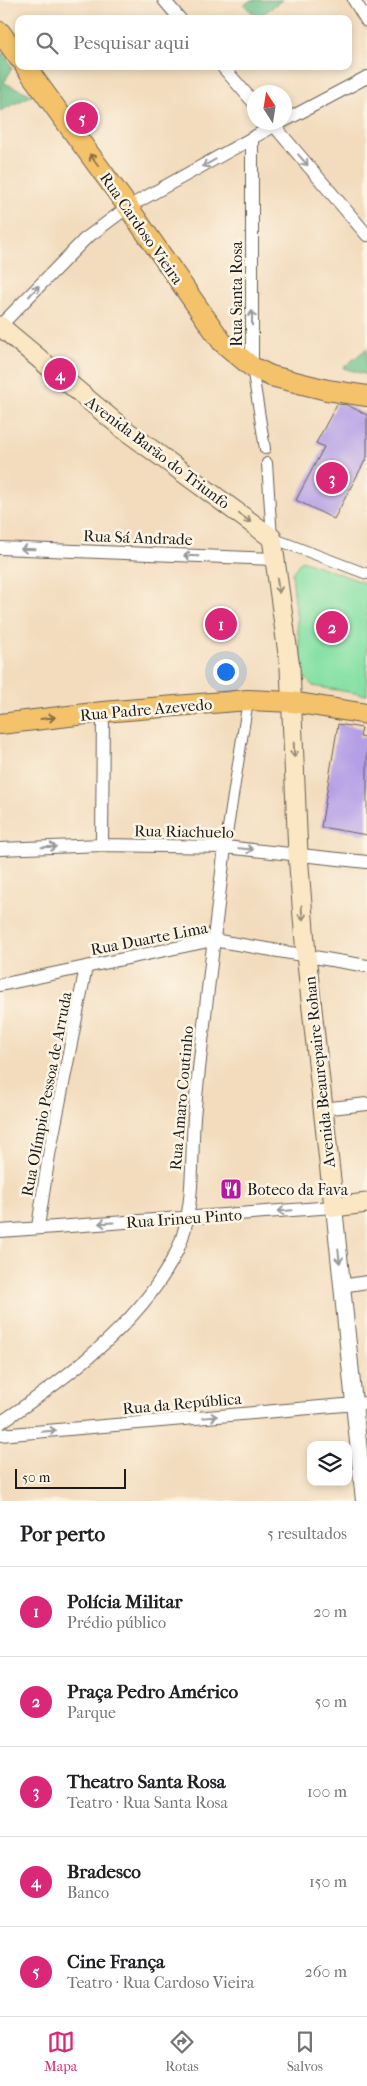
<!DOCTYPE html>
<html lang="pt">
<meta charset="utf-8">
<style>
:root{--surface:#fff;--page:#f2f2f2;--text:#202124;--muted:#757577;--line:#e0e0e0;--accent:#db2777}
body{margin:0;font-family:"IM FELL French Canon",serif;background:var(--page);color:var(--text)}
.controls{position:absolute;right:15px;bottom:15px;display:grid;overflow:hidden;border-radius:10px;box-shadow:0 2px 8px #0003}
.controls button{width:45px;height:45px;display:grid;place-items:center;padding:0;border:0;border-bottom:1px solid var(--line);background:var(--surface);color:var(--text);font:25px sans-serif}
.compass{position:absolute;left:247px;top:85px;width:45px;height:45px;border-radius:50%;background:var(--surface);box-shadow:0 2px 8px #0003;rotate:348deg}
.scale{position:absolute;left:15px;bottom:12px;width:111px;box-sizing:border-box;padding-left:5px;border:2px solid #1c1c1c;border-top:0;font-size:14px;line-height:18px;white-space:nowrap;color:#1c1c1c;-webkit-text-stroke:4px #fcf5e5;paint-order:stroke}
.you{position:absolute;left:225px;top:671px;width:18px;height:18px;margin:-12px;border:4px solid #fff;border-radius:50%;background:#1a73e8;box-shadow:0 0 0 8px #1a73e833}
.badge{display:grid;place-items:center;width:32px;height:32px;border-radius:50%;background:var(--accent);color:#fff;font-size:16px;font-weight:700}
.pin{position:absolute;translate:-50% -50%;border:2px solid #fff;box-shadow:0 1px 5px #0006}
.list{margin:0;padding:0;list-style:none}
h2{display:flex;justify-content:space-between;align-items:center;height:65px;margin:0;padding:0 20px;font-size:21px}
h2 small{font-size:16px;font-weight:400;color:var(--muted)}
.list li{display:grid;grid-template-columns:32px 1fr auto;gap:15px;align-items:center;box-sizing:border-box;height:90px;padding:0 20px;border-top:1px solid var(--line)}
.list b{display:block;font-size:19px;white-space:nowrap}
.list p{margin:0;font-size:16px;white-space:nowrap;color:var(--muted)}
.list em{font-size:16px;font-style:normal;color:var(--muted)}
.icon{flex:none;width:28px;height:28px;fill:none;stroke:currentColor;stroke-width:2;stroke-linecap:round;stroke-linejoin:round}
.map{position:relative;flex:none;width:367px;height:1501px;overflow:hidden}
.search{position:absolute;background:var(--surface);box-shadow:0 2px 8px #0003;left:15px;right:15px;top:15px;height:55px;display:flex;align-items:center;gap:12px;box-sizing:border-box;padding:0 18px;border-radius:10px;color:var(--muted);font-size:19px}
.sheet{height:515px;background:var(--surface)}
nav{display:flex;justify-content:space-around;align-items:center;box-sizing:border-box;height:70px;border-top:1px solid var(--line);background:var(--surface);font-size:14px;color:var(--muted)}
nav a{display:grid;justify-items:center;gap:2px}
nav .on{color:var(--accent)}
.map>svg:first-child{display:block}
</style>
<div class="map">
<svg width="367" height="1501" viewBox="0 0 367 1501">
<rect width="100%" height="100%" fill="#fcf5e5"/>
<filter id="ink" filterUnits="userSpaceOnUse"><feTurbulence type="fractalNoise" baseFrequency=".02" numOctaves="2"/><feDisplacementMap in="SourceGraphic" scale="10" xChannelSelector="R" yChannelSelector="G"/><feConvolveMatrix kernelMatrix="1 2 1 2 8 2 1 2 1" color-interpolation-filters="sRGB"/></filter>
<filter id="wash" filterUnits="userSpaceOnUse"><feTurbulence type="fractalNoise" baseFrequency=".0096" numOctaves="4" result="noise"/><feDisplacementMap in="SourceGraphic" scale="20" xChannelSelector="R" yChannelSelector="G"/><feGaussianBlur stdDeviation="1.12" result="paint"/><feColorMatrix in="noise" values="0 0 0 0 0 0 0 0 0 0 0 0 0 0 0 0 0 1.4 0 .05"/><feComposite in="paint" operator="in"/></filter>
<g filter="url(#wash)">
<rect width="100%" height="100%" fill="#f3dcbd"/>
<path fill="#87e1a6" stroke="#527e61" d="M302,560L367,584V695L313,686L305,678L302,670L292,573Z"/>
<path fill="#6dbf8b" stroke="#446e54" d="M251,0H282L258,18L244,5Z
M0,53L5,54L12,68L4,83L33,95L0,111Z
M367,348V375L343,368Z"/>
<g id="blocks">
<path fill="#b49ee6" d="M337,404L347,405L367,415V457L334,519L296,500L324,447L316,443Z
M338,724L362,728L360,737L367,738V835L321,827Z"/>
</g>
</g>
<g filter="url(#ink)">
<use href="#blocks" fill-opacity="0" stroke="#675f54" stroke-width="1"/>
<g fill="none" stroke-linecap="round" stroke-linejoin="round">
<g stroke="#675f54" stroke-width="12">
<path id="pedestrian" d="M252,367L265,449
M267,463L272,538L367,574
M225,847L248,700"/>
</g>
<g stroke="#675f54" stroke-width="14">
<path id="minor" d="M164,0L180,19
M354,0L367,21
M222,66L255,104
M284,121L367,77
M271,122L367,235
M0,326L85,239L128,207L281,122
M252,367V139
M0,548L274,559
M102,845L103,712
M0,849L102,845L225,847L367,862
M0,985L213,940L367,966
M322,1109L367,1104
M38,1227L49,1155L86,967
M0,1231L334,1207
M342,1286L367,1282
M0,1423C64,1380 142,1323 177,1251C195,1212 191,1160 194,1117C203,1027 214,937 225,847
M0,1435L367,1403"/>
</g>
<g stroke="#675f54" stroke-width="18">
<path id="tertiary" d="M334,1207L364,1501"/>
</g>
<g stroke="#675f54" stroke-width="21">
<path id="secondary" d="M0,326L121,427L272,538L290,668L298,854L306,955L334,1207L367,1203"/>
</g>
<g stroke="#675f54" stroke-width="22">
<path id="primary" d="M0,32L19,58
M25,66L128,207L222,342L252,367L271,376L327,390L367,396
M0,724L103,712L248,700L292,702L367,714"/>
</g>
<use href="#pedestrian" stroke="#fff" stroke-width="10"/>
<use href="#minor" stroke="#fff" stroke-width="12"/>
<use href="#tertiary" stroke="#fff" stroke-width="16"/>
<use href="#secondary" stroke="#fbe7c3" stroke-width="19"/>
<use href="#primary" stroke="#f4c26a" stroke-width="20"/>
</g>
<defs><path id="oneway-shaft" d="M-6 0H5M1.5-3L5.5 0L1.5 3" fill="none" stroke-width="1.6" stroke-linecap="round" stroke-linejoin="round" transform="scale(1.25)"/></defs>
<g stroke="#886f43">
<use href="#oneway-shaft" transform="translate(94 160) rotate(-126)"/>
<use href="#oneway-shaft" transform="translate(48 718) rotate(-7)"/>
</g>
<g stroke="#999">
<use href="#oneway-shaft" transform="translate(303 160) rotate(49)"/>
<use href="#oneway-shaft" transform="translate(209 163) rotate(151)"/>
<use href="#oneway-shaft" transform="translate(34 291) rotate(-47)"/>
<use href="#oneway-shaft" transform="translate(252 318) rotate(-90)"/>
<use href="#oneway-shaft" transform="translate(28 549) rotate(-178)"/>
<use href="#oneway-shaft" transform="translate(191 556) rotate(-178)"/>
<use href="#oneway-shaft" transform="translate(49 847) rotate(-2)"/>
<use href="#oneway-shaft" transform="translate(246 849) rotate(5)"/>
<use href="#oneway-shaft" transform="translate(285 1211) rotate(175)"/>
<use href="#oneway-shaft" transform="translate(106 1223) rotate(177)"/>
<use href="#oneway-shaft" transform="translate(339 1256) rotate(84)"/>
<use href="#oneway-shaft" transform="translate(210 1417) rotate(-5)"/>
<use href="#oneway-shaft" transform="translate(49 1431) rotate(-5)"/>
</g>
<g stroke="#978c78">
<use href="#oneway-shaft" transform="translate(245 518) rotate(36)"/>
<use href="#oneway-shaft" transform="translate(278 586) rotate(82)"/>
<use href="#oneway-shaft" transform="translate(294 750) rotate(88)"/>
<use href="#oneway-shaft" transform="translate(302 913) rotate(86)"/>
</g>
</g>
<defs>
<g id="restaurant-square" transform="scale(1.125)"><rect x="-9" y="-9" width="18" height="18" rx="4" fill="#b5179e" stroke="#fcf5e5"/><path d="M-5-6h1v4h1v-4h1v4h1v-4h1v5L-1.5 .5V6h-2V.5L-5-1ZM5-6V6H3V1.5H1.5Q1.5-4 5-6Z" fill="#fff"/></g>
</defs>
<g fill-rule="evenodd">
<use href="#restaurant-square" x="231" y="1189"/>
</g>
<g text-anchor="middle" stroke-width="5" stroke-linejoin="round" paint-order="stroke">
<g font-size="16" fill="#1c1c1c" stroke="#fcf5e5">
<text transform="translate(142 228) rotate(55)" y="6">Rua Cardoso Vieira</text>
<text transform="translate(236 294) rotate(-90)" y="6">Rua Santa Rosa</text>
<text transform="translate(158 452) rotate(37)" y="6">Avenida Barão do Triunfo</text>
<text transform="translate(138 537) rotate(2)" y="6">Rua Sá Andrade</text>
<text transform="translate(146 709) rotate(-5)" y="6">Rua Padre Azevedo</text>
<text transform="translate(184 831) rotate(1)" y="6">Rua Riachuelo</text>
<text transform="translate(149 938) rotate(-11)" y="6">Rua Duarte Lima</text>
<text transform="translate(319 1072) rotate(-96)" y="6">Avenida Beaurepaire Rohan</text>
<text transform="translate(46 1094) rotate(-79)" y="6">Rua Olímpio Pessoa de Arruda</text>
<text transform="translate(181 1098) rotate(-85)" y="6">Rua Amaro Coutinho</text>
<text transform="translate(184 1218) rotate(-4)" y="6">Rua Irineu Pinto</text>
<text transform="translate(182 1403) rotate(-5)" y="6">Rua da República</text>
</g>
<g font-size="16" fill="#1c1c1c" stroke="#fcf5e5" text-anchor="start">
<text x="247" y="1195">Boteco da Fava</text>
</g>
</g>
</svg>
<div class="controls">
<button><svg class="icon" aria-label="layers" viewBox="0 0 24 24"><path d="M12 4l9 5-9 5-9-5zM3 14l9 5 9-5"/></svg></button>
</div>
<svg class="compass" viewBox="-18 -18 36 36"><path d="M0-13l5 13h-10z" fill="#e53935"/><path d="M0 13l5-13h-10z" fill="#757577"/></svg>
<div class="scale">50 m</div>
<div class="you"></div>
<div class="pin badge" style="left:221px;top:624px">1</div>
<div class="pin badge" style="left:332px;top:627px">2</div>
<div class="pin badge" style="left:332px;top:478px">3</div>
<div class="pin badge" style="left:60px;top:374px">4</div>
<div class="pin badge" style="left:82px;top:118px">5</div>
<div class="search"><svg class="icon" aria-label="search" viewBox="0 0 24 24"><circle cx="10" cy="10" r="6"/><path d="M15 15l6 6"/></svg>Pesquisar aqui</div>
</div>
<section class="sheet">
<h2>Por perto<small>5 resultados</small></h2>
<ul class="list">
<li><span class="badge">1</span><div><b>Polícia Militar</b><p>Prédio público</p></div><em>20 m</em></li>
<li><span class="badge">2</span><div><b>Praça Pedro Américo</b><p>Parque</p></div><em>50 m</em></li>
<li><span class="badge">3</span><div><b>Theatro Santa Rosa</b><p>Teatro · Rua Santa Rosa</p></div><em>100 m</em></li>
<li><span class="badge">4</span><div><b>Bradesco</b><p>Banco</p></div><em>150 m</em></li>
<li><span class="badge">5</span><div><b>Cine França</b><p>Teatro · Rua Cardoso Vieira</p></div><em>260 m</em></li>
</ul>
</section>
<nav>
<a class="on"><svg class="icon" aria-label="map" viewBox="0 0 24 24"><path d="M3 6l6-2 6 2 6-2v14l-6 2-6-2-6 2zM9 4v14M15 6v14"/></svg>Mapa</a>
<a><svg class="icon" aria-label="directions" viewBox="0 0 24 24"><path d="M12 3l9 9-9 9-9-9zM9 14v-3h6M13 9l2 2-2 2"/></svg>Rotas</a>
<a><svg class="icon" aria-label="saved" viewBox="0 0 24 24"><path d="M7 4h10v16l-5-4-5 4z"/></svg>Salvos</a>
</nav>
